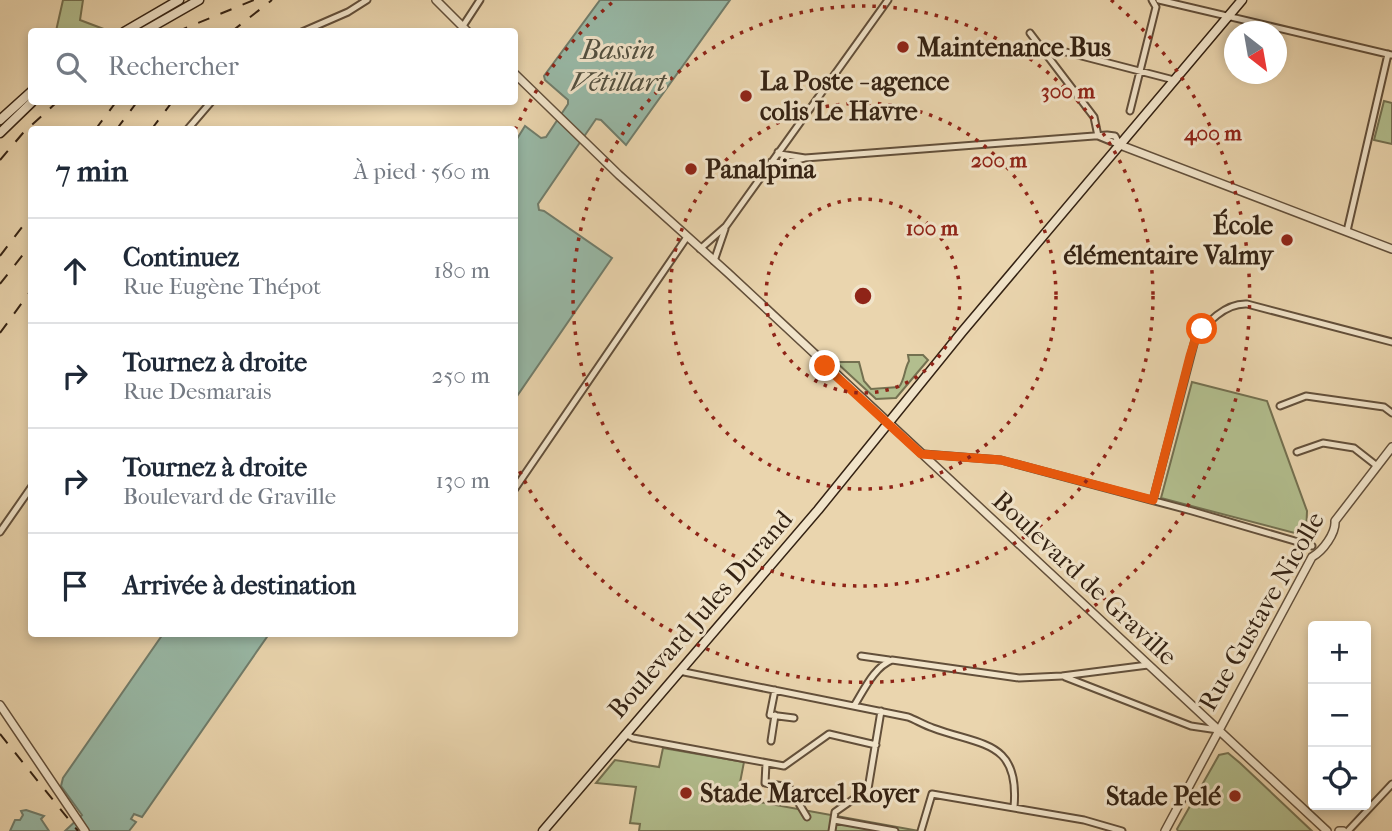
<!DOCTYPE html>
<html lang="fr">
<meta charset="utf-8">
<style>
:root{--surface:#fff;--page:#f6f6f7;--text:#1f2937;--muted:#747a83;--line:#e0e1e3}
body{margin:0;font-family:"IM FELL French Canon",serif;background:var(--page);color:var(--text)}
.controls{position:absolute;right:21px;bottom:21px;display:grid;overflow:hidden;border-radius:7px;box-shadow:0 4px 10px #0003}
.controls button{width:63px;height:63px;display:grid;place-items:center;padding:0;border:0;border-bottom:2px solid var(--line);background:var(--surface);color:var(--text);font:35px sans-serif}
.compass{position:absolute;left:1224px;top:21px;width:63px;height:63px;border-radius:50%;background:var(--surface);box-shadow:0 4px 10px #0003;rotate:149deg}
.stop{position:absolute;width:21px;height:21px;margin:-16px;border:5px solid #ea580c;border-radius:50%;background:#fff}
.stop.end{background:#ea580c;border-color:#fff;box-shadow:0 2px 7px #0008}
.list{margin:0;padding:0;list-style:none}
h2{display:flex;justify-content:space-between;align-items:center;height:91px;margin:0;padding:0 28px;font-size:30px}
h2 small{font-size:23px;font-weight:400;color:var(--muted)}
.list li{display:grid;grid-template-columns:46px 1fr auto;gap:21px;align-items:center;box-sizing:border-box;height:105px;padding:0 28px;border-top:2px solid var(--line)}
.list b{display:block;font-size:26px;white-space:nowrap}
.list p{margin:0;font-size:23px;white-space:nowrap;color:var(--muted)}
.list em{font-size:23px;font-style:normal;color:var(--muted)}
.icon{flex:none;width:38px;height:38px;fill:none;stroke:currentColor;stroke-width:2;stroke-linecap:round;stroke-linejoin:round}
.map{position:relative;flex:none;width:1392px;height:831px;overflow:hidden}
.search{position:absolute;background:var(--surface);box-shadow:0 4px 10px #0003;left:28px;top:28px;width:490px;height:77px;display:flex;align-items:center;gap:18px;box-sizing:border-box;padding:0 24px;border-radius:7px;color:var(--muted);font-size:26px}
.panel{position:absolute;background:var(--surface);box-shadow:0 4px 10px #0003;left:28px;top:126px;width:490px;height:511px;border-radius:7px}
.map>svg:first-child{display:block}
</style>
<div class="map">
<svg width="1392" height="831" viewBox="0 0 1392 831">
<rect width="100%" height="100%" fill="#ead5ae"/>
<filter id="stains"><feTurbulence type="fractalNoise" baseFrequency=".00286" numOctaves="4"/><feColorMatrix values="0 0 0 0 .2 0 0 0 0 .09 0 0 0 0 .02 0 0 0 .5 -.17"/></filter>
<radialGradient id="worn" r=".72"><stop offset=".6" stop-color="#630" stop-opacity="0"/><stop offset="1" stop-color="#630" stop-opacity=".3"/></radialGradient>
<path fill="#b2be8e" stroke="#737050" stroke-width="2" d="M63,0H83L80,20L109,31H56Z
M1384,101L1392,103V144L1374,140Z
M908,355H923L928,360L896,398L876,399L836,362H859L864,381L871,389L899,387C905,379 904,370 909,361Z
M1192,382L1267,401L1307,511L1306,536L1161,498Z
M663,748L744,762L737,798L919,831H639L640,824L630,823L636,787L596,783L615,760L659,767Z
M1228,753L1240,763L1312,831H1178L1177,829L1219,755Z"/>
<path fill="#98b9a7" stroke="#707d6c" stroke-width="2" d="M600,0H730L626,145L601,120L596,119L538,204L539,210L544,211L612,258L515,399V142L525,126L541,138L546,137L568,104V100L545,80L544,76Z
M163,634H269L142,817L134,814L131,819L136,822L129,831H65L82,815L61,786L63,778Z
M26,810L44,816L41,819L49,831H10L15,820H20L23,815L21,811Z"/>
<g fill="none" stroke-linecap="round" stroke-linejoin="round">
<g stroke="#624f3a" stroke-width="9">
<path id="minor" d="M1159,0L1392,55
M463,26L480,0
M302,32L348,12L367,0
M1030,33L1094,117L1098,136
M1043,51L1066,52L1174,80
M1130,111L1156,7L1152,0
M187,130L211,102
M1098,136L1120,145
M778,152L780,154L805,158
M771,162L785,163L805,158L1107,135L1115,136L1120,145
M1347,231L1388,54
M700,249L726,226L888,0
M714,261L725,229
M1280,406L1306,396L1384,407L1392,413
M1297,452L1323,443L1354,448L1377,466
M924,454L1001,460L1192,511L1312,546
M514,490L687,237
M1153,500L1195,340C1206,323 1225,303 1247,304L1392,342
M0,532L32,486
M861,656L889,660
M679,671L908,717C916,720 924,725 933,728C981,746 1020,740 1014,807
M1065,677L1191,726L1218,730
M775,690L770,715L794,718
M854,706C864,690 874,667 892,660L1019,678L1062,676L1148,665
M625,734L633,738L784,766L829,734L876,745
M771,741L775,715
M766,763L765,783L789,787L807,817
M834,820L895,831
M832,831L835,812L868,789L881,711
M921,831L932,794L1084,820L1122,831
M1348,831L1392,784"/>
</g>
<g stroke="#624f3a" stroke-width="10">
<path id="tertiary" d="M436,0L468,32
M514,73L619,175L728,273L1327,831
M1120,145L1392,249
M0,705L85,831
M1165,831L1312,557C1323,551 1336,533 1335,521L1392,447
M1339,831H1343"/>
</g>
<g stroke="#342213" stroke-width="11">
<path id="secondary" d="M124,32L179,0
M143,32L199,0
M0,120L32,91
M0,133L32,102
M543,831L818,510L962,332L1242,0"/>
</g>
<use href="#minor" stroke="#f1e4ca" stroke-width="5"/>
<use href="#tertiary" stroke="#f1e4ca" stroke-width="7"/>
<use href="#secondary" stroke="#f1e4ca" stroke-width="8"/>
<path stroke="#342213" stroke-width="2" stroke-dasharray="12 12" stroke-linecap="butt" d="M176,32L254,0
M231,32L272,0
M95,130L116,102
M116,130L137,102
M151,130L172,102
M0,160L23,133L57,102
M0,256L32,214
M0,284L32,243
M0,333L32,289
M0,734L78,831"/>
</g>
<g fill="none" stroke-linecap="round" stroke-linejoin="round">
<path stroke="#ea580c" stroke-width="9" d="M825,366L921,454L1001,460L1153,500L1190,356L1195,340L1202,329"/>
</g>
<g fill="none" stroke="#8f2418" stroke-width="3.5" stroke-dasharray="3.5 7">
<circle cx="863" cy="296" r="97"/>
<circle cx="863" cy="296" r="193"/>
<circle cx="863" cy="296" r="290"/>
<path d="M515 130A386 386 0 0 1 615 0M1111 0A386 386 0 1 1 515 462"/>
</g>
<g fill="#8f2418" stroke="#f1e4ca" stroke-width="2.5">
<circle cx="903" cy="47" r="7"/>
<circle cx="746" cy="96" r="7"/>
<circle cx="691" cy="169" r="7"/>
<circle cx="1287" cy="240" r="7"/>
<circle cx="686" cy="793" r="7"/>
<circle cx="1235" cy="796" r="7"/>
</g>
<g text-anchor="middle" stroke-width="6" stroke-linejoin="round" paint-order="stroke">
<g font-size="26" font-weight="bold" fill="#342213" stroke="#f1e4ca" text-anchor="start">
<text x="917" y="56">Maintenance Bus</text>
<text x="760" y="90">La Poste - agence<tspan x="760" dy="30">colis Le Havre</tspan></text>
<text x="705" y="178">Panalpina</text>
<text x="1273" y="234" text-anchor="end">École<tspan x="1273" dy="30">élémentaire Valmy</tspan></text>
<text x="700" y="802">Stade Marcel Royer</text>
<text x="1221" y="805" text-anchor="end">Stade Pelé</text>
</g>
<g font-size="26" fill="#342213" stroke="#f1e4ca">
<text transform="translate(1085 578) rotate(43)" y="9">Boulevard de Graville</text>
<text transform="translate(1261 611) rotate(-60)" y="9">Rue Gustave Nicolle</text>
<text transform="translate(700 614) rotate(-49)" y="9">Boulevard Jules Durand</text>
</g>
<g font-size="28" font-style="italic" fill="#524f3f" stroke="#f1e4ca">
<text x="618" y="59">Bassin<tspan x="618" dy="32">Vétillart</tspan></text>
</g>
</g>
<circle cx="863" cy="296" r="10" fill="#8f2418" stroke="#f1e4ca" stroke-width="3.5"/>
<g font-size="21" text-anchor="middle" font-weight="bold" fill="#8f2418" stroke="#f1e4ca" stroke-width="6" stroke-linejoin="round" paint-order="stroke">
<text x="1068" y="98">300 m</text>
<text x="1213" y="140">400 m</text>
<text x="999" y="167">200 m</text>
<text x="932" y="235">100 m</text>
</g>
<rect width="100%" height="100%" filter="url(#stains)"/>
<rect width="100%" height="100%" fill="url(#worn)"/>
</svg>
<div class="controls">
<button>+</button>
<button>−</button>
<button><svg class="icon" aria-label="locate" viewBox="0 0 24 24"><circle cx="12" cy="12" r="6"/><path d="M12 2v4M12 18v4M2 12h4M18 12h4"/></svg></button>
</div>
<svg class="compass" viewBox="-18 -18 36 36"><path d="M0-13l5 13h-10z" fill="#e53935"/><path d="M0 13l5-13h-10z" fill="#747a83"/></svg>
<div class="stop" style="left:1202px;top:329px"></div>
<div class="stop end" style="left:825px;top:366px"></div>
<div class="search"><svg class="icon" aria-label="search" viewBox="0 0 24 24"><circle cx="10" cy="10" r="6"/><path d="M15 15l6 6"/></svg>Rechercher</div>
<section class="panel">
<h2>7 min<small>À pied · 560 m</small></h2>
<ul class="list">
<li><svg class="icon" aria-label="ahead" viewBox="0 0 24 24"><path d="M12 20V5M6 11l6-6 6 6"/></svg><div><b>Continuez</b><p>Rue Eugène Thépot</p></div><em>180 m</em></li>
<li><svg class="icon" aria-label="right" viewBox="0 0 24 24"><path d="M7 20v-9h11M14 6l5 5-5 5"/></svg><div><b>Tournez à droite</b><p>Rue Desmarais</p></div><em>250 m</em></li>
<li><svg class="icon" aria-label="right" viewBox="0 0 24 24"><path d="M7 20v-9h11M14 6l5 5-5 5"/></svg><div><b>Tournez à droite</b><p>Boulevard de Graville</p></div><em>130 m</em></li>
<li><svg class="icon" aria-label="arrive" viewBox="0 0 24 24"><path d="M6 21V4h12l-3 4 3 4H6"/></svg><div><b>Arrivée à destination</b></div></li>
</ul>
</section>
</div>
